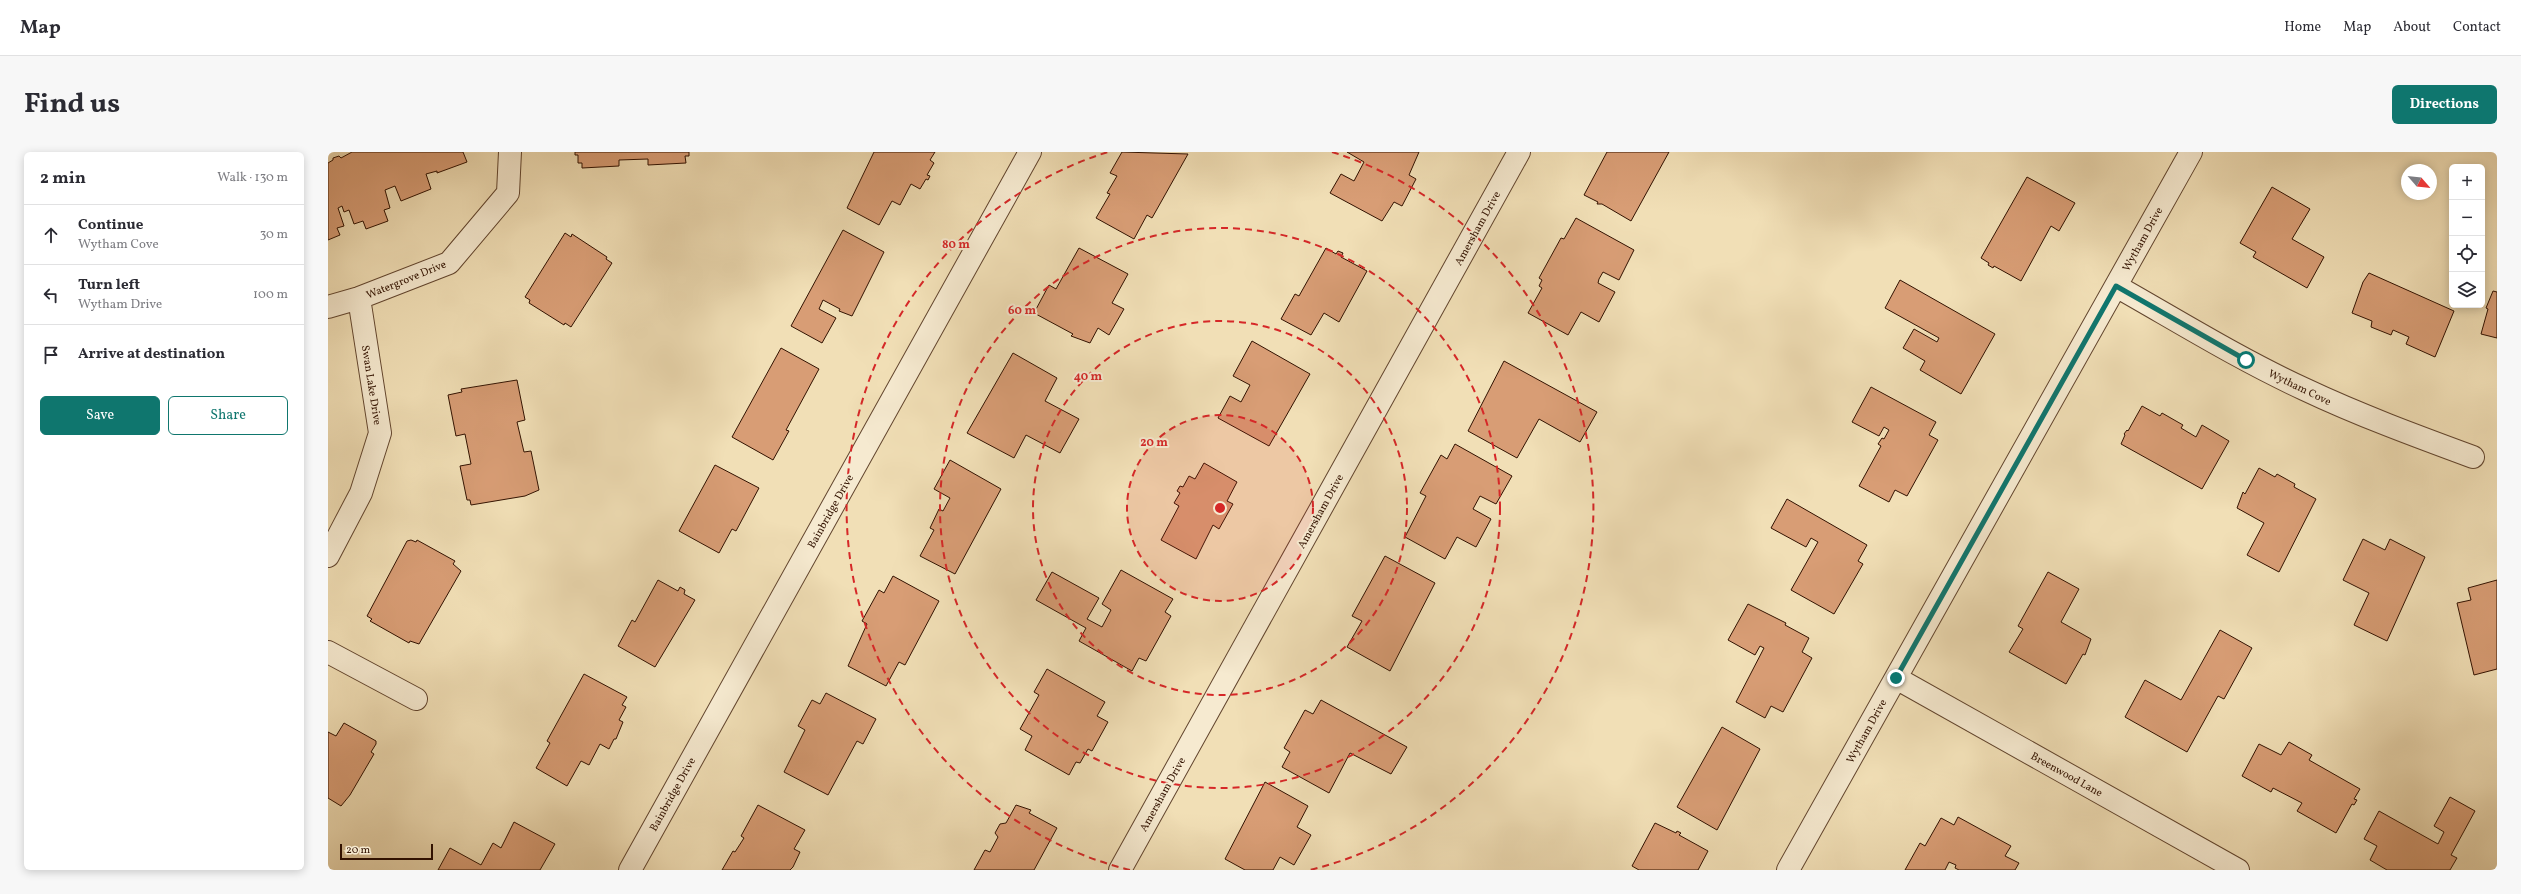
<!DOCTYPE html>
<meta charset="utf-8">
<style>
:root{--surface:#fff;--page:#f7f7f7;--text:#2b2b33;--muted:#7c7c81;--line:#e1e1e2;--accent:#0f766e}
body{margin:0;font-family:Vollkorn,serif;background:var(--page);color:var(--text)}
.controls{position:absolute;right:12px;top:12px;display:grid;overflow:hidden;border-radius:6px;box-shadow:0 2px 10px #0003}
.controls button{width:36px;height:36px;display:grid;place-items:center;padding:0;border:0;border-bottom:1px solid var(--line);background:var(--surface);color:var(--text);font:20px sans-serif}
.compass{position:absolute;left:2073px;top:12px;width:36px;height:36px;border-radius:50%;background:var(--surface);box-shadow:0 2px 10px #0003;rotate:118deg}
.scale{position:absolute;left:12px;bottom:10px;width:93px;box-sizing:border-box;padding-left:4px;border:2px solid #321201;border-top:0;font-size:11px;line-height:14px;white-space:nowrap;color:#321201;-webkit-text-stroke:3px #f6ead0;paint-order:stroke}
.stop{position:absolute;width:12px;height:12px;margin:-9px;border:3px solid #0f766e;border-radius:50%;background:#fff}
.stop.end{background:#0f766e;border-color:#fff;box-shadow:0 1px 4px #0008}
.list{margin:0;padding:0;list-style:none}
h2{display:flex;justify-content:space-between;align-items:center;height:52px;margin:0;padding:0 16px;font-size:17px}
h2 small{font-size:13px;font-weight:400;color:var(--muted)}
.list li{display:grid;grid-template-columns:26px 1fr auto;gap:12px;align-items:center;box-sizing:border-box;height:60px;padding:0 16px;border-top:1px solid var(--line)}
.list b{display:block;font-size:15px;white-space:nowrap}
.list p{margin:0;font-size:13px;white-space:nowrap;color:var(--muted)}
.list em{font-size:13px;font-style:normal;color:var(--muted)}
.actions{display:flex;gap:8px;padding:12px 16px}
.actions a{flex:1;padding:9px 0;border:1px solid var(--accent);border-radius:6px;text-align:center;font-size:14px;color:var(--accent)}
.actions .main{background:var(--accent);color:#fff}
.icon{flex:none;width:22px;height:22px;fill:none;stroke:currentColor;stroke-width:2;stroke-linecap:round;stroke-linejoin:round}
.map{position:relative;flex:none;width:2169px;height:718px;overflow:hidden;border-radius:6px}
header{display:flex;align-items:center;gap:24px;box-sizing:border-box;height:56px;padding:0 20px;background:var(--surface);border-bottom:1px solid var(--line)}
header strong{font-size:19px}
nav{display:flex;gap:22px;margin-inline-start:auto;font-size:14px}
.intro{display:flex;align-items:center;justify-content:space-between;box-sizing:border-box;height:96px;padding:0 24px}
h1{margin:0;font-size:28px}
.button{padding:10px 18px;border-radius:6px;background:var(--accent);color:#fff;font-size:14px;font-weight:700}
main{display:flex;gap:24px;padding:0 24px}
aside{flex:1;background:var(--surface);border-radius:6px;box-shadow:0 2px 10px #0003}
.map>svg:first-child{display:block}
</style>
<header>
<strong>Map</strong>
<nav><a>Home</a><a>Map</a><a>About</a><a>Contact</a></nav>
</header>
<div class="intro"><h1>Find us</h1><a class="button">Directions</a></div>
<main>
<aside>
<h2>2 min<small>Walk · 130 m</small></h2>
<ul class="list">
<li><svg class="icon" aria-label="ahead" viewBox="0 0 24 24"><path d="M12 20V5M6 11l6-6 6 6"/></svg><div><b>Continue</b><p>Wytham Cove</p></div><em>30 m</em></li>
<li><svg class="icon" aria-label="left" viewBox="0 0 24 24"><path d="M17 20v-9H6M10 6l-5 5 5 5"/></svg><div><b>Turn left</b><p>Wytham Drive</p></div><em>100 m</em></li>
<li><svg class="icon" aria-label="arrive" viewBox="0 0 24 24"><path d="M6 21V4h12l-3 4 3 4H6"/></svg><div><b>Arrive at destination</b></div></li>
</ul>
<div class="actions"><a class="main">Save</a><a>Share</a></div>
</aside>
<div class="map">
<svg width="2169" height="718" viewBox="0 0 2169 718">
<rect width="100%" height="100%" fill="#f1dfb6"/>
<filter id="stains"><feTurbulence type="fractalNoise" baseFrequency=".005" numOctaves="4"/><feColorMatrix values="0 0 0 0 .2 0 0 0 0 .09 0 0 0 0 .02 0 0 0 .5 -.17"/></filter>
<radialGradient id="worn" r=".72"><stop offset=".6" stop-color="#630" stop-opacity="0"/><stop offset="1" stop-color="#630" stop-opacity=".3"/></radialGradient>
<path fill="#d89d75" stroke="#321201" d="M24,0H135L139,10L109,21V19L98,22L103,37L73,49L67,34L57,38L62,56L56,58L60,69L38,77L35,69L26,72L21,58L16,60L14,54L10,56L16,74L9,76L12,83L0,88V11L5,8V6L11,4L13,6Z
M247,0H361V4H357L358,11L320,13V7L291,8V14L254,16V11H250V3H247Z
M546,0H607L602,8L606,11L599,23L602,24L600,28L598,27L592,37L583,32L572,53L564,49L551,73L519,56Z
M794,0L860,2L824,66L819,63L806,87L768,66L782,42L779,41L789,24L782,21Z
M1019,0H1091L1081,23L1088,27L1074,54L1066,50L1054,69L1002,41L1013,22L1026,29L1036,10Z
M1279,0H1341L1303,69L1274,52H1269L1270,50L1256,43Z
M1699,25L1747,51L1731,79L1723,74L1693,129L1666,114L1665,116L1660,113L1661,111L1653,106Z
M1944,35L1982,57L1964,87L1996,105L1979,136L1925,105L1928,100L1912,91Z
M1248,66L1306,98L1291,128L1275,120L1271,127L1270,131L1287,140L1271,170L1253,160L1240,183L1200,161L1214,136L1211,134L1214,128L1211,126L1233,86L1236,87Z
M515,78L556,100L524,164L511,159L512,157L495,148L491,157L508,166L494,191L463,174Z
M237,81L243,85L244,82L279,105L278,107L284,111L243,175L237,171L236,173L201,151L202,148L197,145Z
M751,96L800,122L784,151L796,157L781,183L770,176L762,191L743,184L745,182L706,161L721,133L728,137Z
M998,96L1008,102L1010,99L1015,101L1013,105L1039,119L1011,170L996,161L983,183L953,167L967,142L971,144Z
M2041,121L2126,159L2107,205L2078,192L2081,185L2065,178L2063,183L2043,175L2044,169L2024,161L2035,130Z
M1572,128L1667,182L1633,242L1592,218L1597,209L1575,196L1586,177L1609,190L1611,186L1557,156Z
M2165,139L2169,140V186L2153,182L2160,157L2158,156Z
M924,189L982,222L941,294L890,266L902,244L913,250L922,233L905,224Z
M453,196L491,217L458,278L461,279L445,308L404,285Z
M685,201L729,226L717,249L751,267L732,301L698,283L686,306L639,281Z
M1176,209L1269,260L1252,290L1211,267L1189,306L1140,279Z
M189,228L197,268L189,270L196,300L203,299L211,338L197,344L143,353L142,348H139L132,314L143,312L137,282L128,284L120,243L134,240L133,237Z
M1543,235L1608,270L1601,283L1610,288L1579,344L1567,338L1561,350L1531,334L1553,294L1550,292L1554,286L1556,287L1561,278L1556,275L1551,284L1524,270Z
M1814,254L1832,264L1834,261L1855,273L1853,276L1868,285L1874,273L1901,289L1874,337L1793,292L1797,283L1796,282L1799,278L1800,279Z
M1127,292L1184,324L1168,352L1152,344L1145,357L1163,367L1148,395L1129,385L1117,407L1077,385L1098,344L1092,341L1113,303L1119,307Z
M622,308L673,337L627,422L592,404L606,378L602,376L611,357L615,359L622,346L606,337Z
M876,311L909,330L899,349L905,352L891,377L885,373L868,407L833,388L851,354L846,351L852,341L849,339L852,334L855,335L861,324L867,327Z
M387,313L431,336L408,379L404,377L391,401L351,379Z
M1931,316L1947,325L1949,322L1967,332L1966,335L1988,347L1951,420L1919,403L1936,371L1909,356L1915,340L1917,342Z
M1459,347L1539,393L1530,409L1535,412L1506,462L1463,438L1490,390L1483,386L1478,395L1443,376Z
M2035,387L2057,398L2062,387L2097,405L2059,489L2026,473L2041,441L2015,428Z
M83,388L88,390L89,388L127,409L125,412L133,419L91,492L82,489L81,491L42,469L44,467L39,464L79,389Z
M1057,404L1107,431L1062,519L1019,495L1034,469L1024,464Z
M793,418L845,447L837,460L843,464L818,509L811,506L804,519L751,489L758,476L708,448L724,420L771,446L759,467L774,475L783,458L774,452Z
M1720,420L1751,437L1733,470L1763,487L1757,503L1755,502L1738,532L1681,500L1695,477L1690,474Z
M565,424L611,449L577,513L571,510L558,534L520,514L539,472L534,469L551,438L556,441Z
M330,428L350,439L352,435L357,438L356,442L367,448L327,515L290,494L304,468L307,470Z
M2169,428V517L2146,523L2129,451L2143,448L2140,436Z
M1420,452L1458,471L1457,473L1481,486L1474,500L1484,506L1455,560L1443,554L1437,566L1408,550L1436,496L1432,494L1427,503L1400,488Z
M1892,478L1924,496L1896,547L1890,544L1859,600L1797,565L1817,528L1853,548Z
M719,517L777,550L769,564L780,570L764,599L760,597L752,611L748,610L741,623L697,598L704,584L692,577L711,543L706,540Z
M256,522L299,545L294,553L298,555L291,568L295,570L288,587H286L281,597L272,592L261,613L253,609L239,634L208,616L222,591L219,589Z
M498,541L548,567L535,592L529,589L500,643L456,620L477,578L470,574L484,548L492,552Z
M993,548L1079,595L1063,622L1022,601L1001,641L954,615L962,600L956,596L977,558L985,562Z
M16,571L48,589V592L43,600L46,602L22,643L13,654L0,646V580L8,584Z
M1394,575L1432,597L1389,678L1349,655Z
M1961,590L1984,603L1981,608L2032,637L2026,647L2029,648L2026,653L2024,652L2008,681L1969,659L1974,651L1945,636L1943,640L1914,624L1931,592L1953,603Z
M937,630L980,654L969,675L983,683L966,713L952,705L945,718H917L897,707Z
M2122,645L2147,659L2123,703L2129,706L2122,718H2059L2042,708L2049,694L2036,687L2051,659L2110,692L2116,680L2106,674Z
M430,653L477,678L466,697L472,700L465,715L462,718H394L405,699L407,700L416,686L413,684Z
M688,653L703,658L701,661L729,676L706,718H646L657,698L662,700L670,685L667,681L672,672L678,671Z
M1630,665L1683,694L1677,704L1691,711L1687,718H1631L1627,716L1628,713L1621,710L1617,718H1577L1592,691L1597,694L1613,666L1626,673Z
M186,670L227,692L212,718H110L122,696L153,713L165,691L173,696Z
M1327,671L1348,681L1349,679L1353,681L1351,683L1380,699L1370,718H1311L1304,714Z"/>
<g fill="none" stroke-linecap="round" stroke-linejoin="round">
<g stroke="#62452e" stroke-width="24">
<path id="street" d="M1788,134C1850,169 1911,207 1976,237C2031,263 2088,284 2145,305
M0,155L31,146L121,111L180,41L182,0
M0,404L33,341L52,281L31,146
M0,500L88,547
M1568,526L1910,718
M302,718L702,0
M792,718L1191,0
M1460,718L1863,0"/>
</g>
<use href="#street" stroke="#f6ead0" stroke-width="22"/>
</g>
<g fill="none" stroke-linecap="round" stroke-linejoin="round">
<path stroke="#0f766e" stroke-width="5" d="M1568,526L1788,134L1918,208"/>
</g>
<circle cx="892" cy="356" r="93" fill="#d62828" fill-opacity=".12"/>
<g fill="none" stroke="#d62828" stroke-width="2" stroke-dasharray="7 5">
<circle cx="892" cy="356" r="93"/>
<circle cx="892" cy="356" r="187"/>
<circle cx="892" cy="356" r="280"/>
<path d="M802 718A373 373 0 0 1 780 0M1004 0A373 373 0 0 1 982 718"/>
</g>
<g text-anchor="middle" stroke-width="4" stroke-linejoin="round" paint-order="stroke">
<g font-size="11" fill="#321201" stroke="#f6ead0">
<text transform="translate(1149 76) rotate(-61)" y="4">Amersham Drive</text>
<text transform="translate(1814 87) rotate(-61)" y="4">Wytham Drive</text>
<text transform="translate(78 127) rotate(-22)" y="4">Watergrove Drive</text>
<text transform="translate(44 233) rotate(81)" y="4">Swan Lake Drive</text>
<text transform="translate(1972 235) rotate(26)" y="4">Wytham Cove</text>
<text transform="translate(502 359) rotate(-61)" y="4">Bainbridge Drive</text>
<text transform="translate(992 359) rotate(-61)" y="4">Amersham Drive</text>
<text transform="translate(1538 579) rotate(-61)" y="4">Wytham Drive</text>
<text transform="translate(1739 622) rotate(29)" y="4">Breenwood Lane</text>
<text transform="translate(344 642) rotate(-61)" y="4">Bainbridge Drive</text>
<text transform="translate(834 642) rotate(-61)" y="4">Amersham Drive</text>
</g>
</g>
<circle cx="892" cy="356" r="6" fill="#d62828" stroke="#f6ead0" stroke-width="2"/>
<g font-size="12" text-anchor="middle" font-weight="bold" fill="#d62828" stroke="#f6ead0" stroke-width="4" stroke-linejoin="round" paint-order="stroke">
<text x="628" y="96">80 m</text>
<text x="694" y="162">60 m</text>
<text x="760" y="228">40 m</text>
<text x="826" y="294">20 m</text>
</g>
<rect width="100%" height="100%" filter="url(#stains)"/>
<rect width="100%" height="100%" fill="url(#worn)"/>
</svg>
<div class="controls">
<button>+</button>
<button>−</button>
<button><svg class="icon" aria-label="locate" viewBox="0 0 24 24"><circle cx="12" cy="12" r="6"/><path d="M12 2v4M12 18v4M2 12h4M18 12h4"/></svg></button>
<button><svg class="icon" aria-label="layers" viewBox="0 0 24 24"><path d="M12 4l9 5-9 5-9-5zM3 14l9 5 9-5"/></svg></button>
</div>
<svg class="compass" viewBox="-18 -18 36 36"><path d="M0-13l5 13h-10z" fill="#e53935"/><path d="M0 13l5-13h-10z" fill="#7c7c81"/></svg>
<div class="scale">20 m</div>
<div class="stop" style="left:1918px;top:208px"></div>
<div class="stop end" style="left:1568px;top:526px"></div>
</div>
</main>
